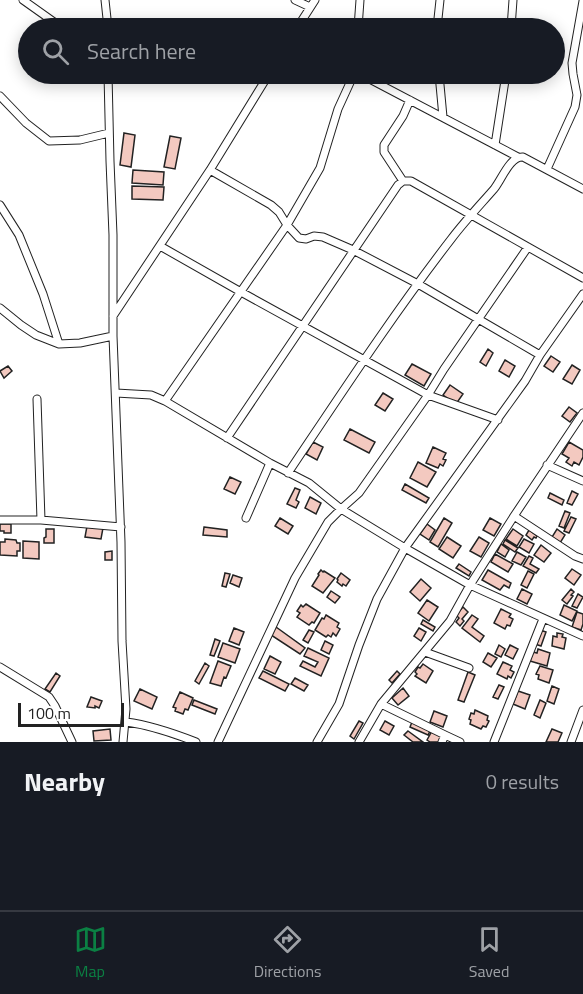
<!DOCTYPE html>
<style>
:root{--surface:#171b24;--page:#242831;--text:#f1f3f6;--muted:#9ea1a6;--line:#363941;--accent:#0b8043}
body{margin:0;font-family:"Titillium Web",sans-serif;background:var(--page);color:var(--text)}
.scale{position:absolute;left:18px;bottom:15px;width:106px;box-sizing:border-box;padding-left:6px;border:3px solid #222;border-top:0;font-size:16px;line-height:21px;white-space:nowrap;color:#222;-webkit-text-stroke:4px #fff;paint-order:stroke}
.list{margin:0;padding:0;list-style:none}
h2{display:flex;justify-content:space-between;align-items:center;height:78px;margin:0;padding:0 24px;font-size:26px}
h2 small{font-size:20px;font-weight:400;color:var(--muted)}
.icon{flex:none;width:33px;height:33px;fill:none;stroke:currentColor;stroke-width:2;stroke-linecap:round;stroke-linejoin:round}
.map{position:relative;flex:none;width:583px;height:742px;overflow:hidden}
.search{position:absolute;background:var(--surface);box-shadow:0 3px 15px #0003;left:18px;right:18px;top:18px;height:66px;display:flex;align-items:center;gap:15px;box-sizing:border-box;padding:0 21px;border-radius:33px;color:var(--muted);font-size:22px}
.sheet{height:168px;background:var(--surface)}
nav{display:flex;justify-content:space-around;align-items:center;box-sizing:border-box;height:84px;border-top:2px solid var(--line);background:var(--surface);font-size:16px;color:var(--muted)}
nav a{display:grid;justify-items:center;gap:3px}
nav .on{color:var(--accent)}
.map>svg:first-child{display:block}
</style>
<div class="map">
<svg width="583" height="742" viewBox="0 0 583 742">
<rect width="100%" height="100%" fill="#fff"/>
<path fill="#f3c9c0" stroke="#222" stroke-width="1.5" d="M124,133L135,135L131,167L120,165Z
M170,136L181,138L175,169L164,167Z
M133,170L164,172L163,185L132,183Z
M132,186L164,187L163,200L132,199Z
M488,349L493,353L486,366L480,362Z
M551,356L560,362L553,372L544,366Z
M505,360L515,366L509,377L499,371Z
M412,364L431,374L424,386L405,375Z
M572,365L580,370L572,384L563,379Z
M8,366L12,371L4,378L0,371Z
M450,385L463,394L456,404L443,395Z
M383,393L393,399L385,411L375,405Z
M569,407L577,413L570,422L562,416Z
M350,429L375,442L369,453L344,440Z
M313,442L323,447L317,460L306,454Z
M569,442L583,450V457L579,465L574,462L572,466L566,462L569,458L562,454Z
M433,447L446,453L443,459L446,460L443,466L440,464L438,468L426,463Z
M418,462L436,472L427,487L410,478Z
M230,477L241,482L235,494L224,489Z
M405,484L429,498L426,503L402,490Z
M295,488L300,490L296,500L299,502L296,508L287,504Z
M572,491L578,494L572,505L567,503Z
M550,493L564,500L562,505L548,498Z
M310,497L321,503L316,514L305,508Z
M565,511L570,513L564,528L559,526Z
M571,517L576,519L569,533L564,531Z
M280,518L293,526L288,534L275,526Z
M444,518L452,523L438,547L430,542Z
M490,518L501,524L494,536L483,530Z
M0,524H11V533H4V531H0Z
M427,524L435,530L429,540L420,534Z
M87,526L103,528L101,539L85,537Z
M204,527L227,530V537L203,535Z
M46,529H54V543H44V538L46,537Z
M513,529L523,536L517,546L506,539Z
M557,529L565,535L560,543L552,537Z
M529,530L537,536L536,538L534,537L532,540L526,535Z
M447,537L461,546L453,558L439,549Z
M479,537L489,543L481,557L470,551Z
M5,539L16,540L17,543H20V551H17V556L0,555V542H5Z
M524,539L534,544L529,553L519,547Z
M505,540L518,548L515,552L503,544Z
M23,541L39,542V559L23,558Z
M501,544L509,550L505,557L497,552Z
M541,545L551,553L544,562L534,555Z
M112,551V560H105V552Z
M517,552L526,557L521,565L512,561Z
M495,554L513,564L508,572L491,562Z
M529,556L533,558L530,564L539,569L536,573L523,566Z
M459,564L471,572L469,576L456,568Z
M572,569L581,575L574,585L565,578Z
M321,570L323,572L324,571L335,578L323,593L312,586L319,575L318,574Z
M488,570L511,583L509,588L504,585L500,590L482,580Z
M528,571L534,574L527,588L521,585Z
M225,573L230,574L226,587L222,586Z
M341,573L350,580L346,586L343,584L342,586L337,582L338,580L337,579Z
M233,575L242,578L239,587L230,583Z
M421,579L431,588L420,601L410,592Z
M522,589L532,594L527,604L517,599Z
M571,589L574,592L571,595L573,596L567,604L562,600Z
M331,591L340,597L335,603L327,597Z
M578,594L583,597L577,608L572,606Z
M427,600L438,607L429,621L418,613Z
M306,604L320,613L314,623L312,622L309,625L297,617L300,613L297,611L301,605L303,607Z
M564,605L577,611L572,621L560,615Z
M463,607L468,612L462,619L464,621L460,626L456,622L459,618L456,615Z
M501,609L511,614L509,617L513,619L510,626L507,625L505,629L494,623Z
M577,612L583,614V624L581,630L572,627Z
M326,615L339,623L337,627L340,629L336,636L333,633L331,637L328,635L326,637L315,630L322,618L324,619Z
M472,615L478,619L472,627L484,636L480,642L462,628Z
M423,620L435,627L433,631L421,624Z
M276,627L305,648L300,654L271,635Z
M234,628L244,632L239,645L229,641Z
M419,628L426,632L421,641L414,636Z
M309,630L314,632L308,643L303,640Z
M540,630L546,632L541,646L535,644Z
M557,633L563,634L562,637L566,638L564,649L552,646L553,636L557,637Z
M215,639L220,641L214,656L210,655Z
M325,641L333,645L329,654L321,650Z
M223,643L240,649L235,663L218,657Z
M499,645L505,649L501,657L495,654Z
M510,645L518,649L513,659L505,655Z
M308,648L329,658L321,676L300,666L303,661L315,667L318,662L304,656Z
M538,649L550,653L547,666L530,661L533,652L537,653Z
M488,653L497,658L491,667L483,662Z
M270,656L281,662L275,674L264,669Z
M218,661L231,666L226,678L224,677L221,686L210,683Z
M503,662L512,666L510,670L514,672L511,678L508,676L507,679L497,674Z
M205,663L209,666L199,684L195,681Z
M423,664L433,671L426,683L415,676L417,674L415,672L418,667L420,668Z
M540,666L553,670L549,683L538,679L539,675L536,674Z
M263,671L289,684L285,691L259,678Z
M397,671L400,674L392,683L389,680Z
M468,672L475,675L464,702L458,700Z
M56,673L60,676L50,692L45,689Z
M295,678L308,685L304,691L291,684Z
M499,685L504,687L498,699L493,697Z
M552,686L559,689L554,704L547,701Z
M403,688L409,696L398,705L392,698Z
M140,689L157,697L152,709L134,701Z
M518,691L530,695L525,709L513,704Z
M180,692L193,698L188,710L185,709L183,714L175,711L176,708L173,707Z
M91,697L102,701L99,708L95,706V708L87,707Z
M194,700L217,709L215,714L192,705Z
M540,700L546,703L540,718L534,715Z
M475,710L488,716L487,720L489,721L486,727L483,726L481,729L470,724L471,720L469,719L471,713L474,714Z
M434,711L447,716L443,727L430,722Z
M359,721L363,723L354,739L350,736Z
M385,721L394,726L389,735L380,730Z
M412,722L430,731L428,735L410,727Z
M110,729L111,740L94,741L93,731Z
M552,729L562,733L558,742H546Z
M408,731L423,742H413L404,735Z
M432,731L441,737L439,742H430L427,740Z"/>
<g fill="none" stroke-linecap="round" stroke-linejoin="round">
<g stroke="#222" stroke-width="9">
<path id="street" d="M23,0L61,27L67,28
M105,0L108,28
M295,0L310,7
M297,28L315,0
M358,28L360,0
M437,28L440,0
M511,28L513,0
M108,74L110,161L113,235V336L121,542L122,641L126,709L123,742
M360,74L518,157
M439,74L443,117
M0,96L26,123L49,141L80,140L109,133
M495,145L506,74
M547,169L575,107L577,95L573,74L572,63L583,1
M210,170L271,205L279,212L287,225L299,238L306,239L314,236L323,237L353,250L418,284L540,355
M403,181L384,152V145L403,116L410,100
M0,205L19,235L43,294L59,344
M160,246L241,292L428,395L498,420
M0,308L21,325L36,335L59,344L80,343L113,336
M113,316L210,170L269,74
M116,393L151,395L165,401L270,463L309,483L341,509L359,493L428,395L444,369L528,247
M37,399L41,520
M165,401L287,225L320,168L338,109L354,74
M227,438L398,185L403,181H411L583,278
M547,465L583,481
M288,473C341,394 394,313 452,238C465,221 480,205 494,189C502,179 510,156 523,157L583,189
M514,516L575,556L583,559
M246,518L270,463
M0,520H41L121,527
M425,652L469,668
M0,667L49,697L55,706L72,742
M381,704L445,735L442,742
M126,722C150,725 173,733 196,742
M445,735L460,742
M218,742L295,578L328,522L341,509L405,548L525,381L540,355L583,294
M317,742L339,704L359,645L377,599L405,548L470,585L583,636
M359,742L381,704L450,621L470,585L514,516L583,413
M494,742L543,619
M571,742L583,710"/>
</g>
<use href="#street" stroke="#fff" stroke-width="7"/>
</g>
</svg>
<div class="scale">100 m</div>
<div class="search"><svg class="icon" aria-label="search" viewBox="0 0 24 24"><circle cx="10" cy="10" r="6"/><path d="M15 15l6 6"/></svg>Search here</div>
</div>
<section class="sheet">
<h2>Nearby<small>0 results</small></h2>
<ul class="list">
</ul>
</section>
<nav>
<a class="on"><svg class="icon" aria-label="map" viewBox="0 0 24 24"><path d="M3 6l6-2 6 2 6-2v14l-6 2-6-2-6 2zM9 4v14M15 6v14"/></svg>Map</a>
<a><svg class="icon" aria-label="directions" viewBox="0 0 24 24"><path d="M12 3l9 9-9 9-9-9zM9 14v-3h6M13 9l2 2-2 2"/></svg>Directions</a>
<a><svg class="icon" aria-label="saved" viewBox="0 0 24 24"><path d="M7 4h10v16l-5-4-5 4z"/></svg>Saved</a>
</nav>
